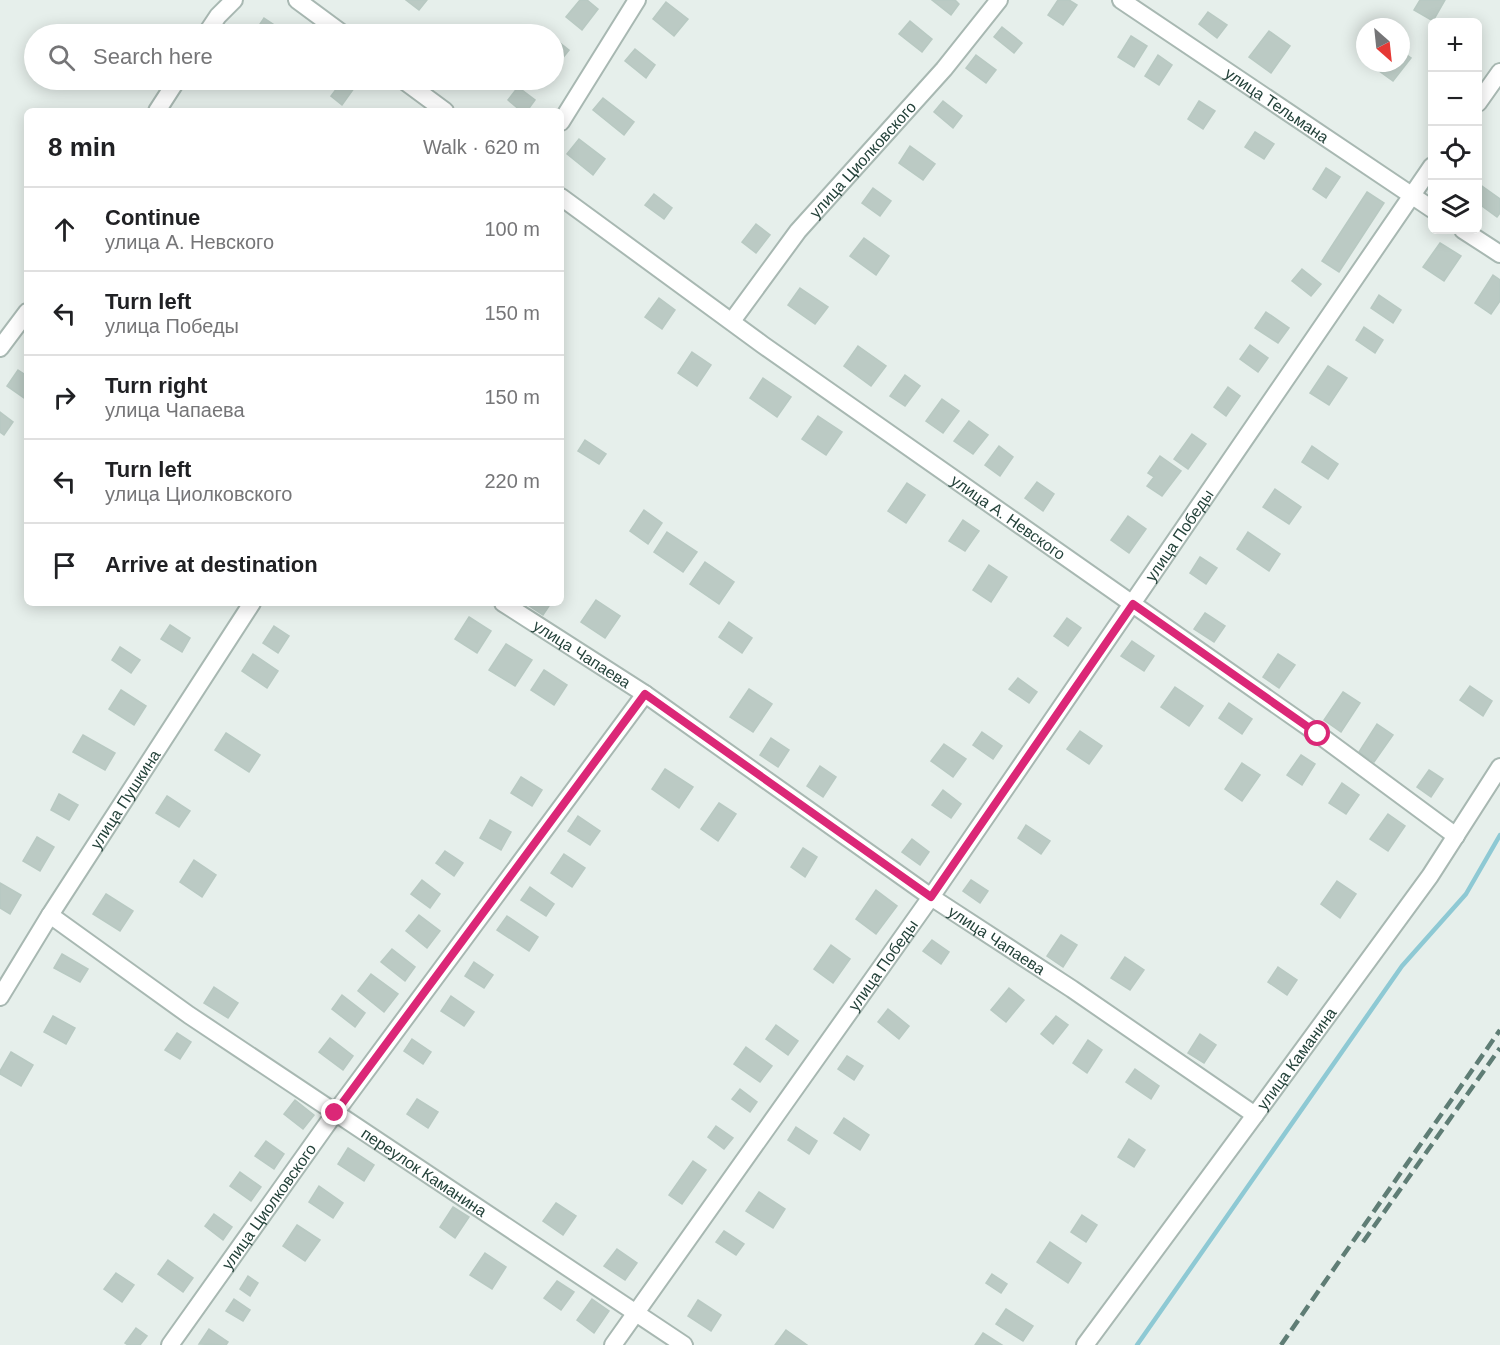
<!DOCTYPE html>
<meta charset="utf-8">
<style>
:root{--surface:#fff;--page:#f2f2f2;--text:#202124;--muted:#757577;--line:#e0e0e0}
body{margin:0;font-family:Helvetica,sans-serif;background:var(--page);color:var(--text)}
.controls{position:absolute;right:18px;top:18px;display:grid;overflow:hidden;border-radius:9px;box-shadow:0 3px 15px #0003}
.controls button{width:54px;height:54px;display:grid;place-items:center;padding:0;border:0;border-bottom:2px solid var(--line);background:var(--surface);color:var(--text);font:30px sans-serif}
.compass{position:absolute;left:1356px;top:18px;width:54px;height:54px;border-radius:50%;background:var(--surface);box-shadow:0 3px 15px #0003;rotate:153deg}
.stop{position:absolute;width:18px;height:18px;margin:-14px;border:4px solid #db2777;border-radius:50%;background:#fff}
.stop.end{background:#db2777;border-color:#fff;box-shadow:0 2px 6px #0008}
.list{margin:0;padding:0;list-style:none}
h2{display:flex;justify-content:space-between;align-items:center;height:78px;margin:0;padding:0 24px;font-size:26px}
h2 small{font-size:20px;font-weight:400;color:var(--muted)}
.list li{display:grid;grid-template-columns:39px 1fr auto;gap:18px;align-items:center;box-sizing:border-box;height:84px;padding:0 24px;border-top:2px solid var(--line)}
.list b{display:block;font-size:22px;white-space:nowrap}
.list p{margin:0;font-size:20px;white-space:nowrap;color:var(--muted)}
.list em{font-size:20px;font-style:normal;color:var(--muted)}
.icon{flex:none;width:33px;height:33px;fill:none;stroke:currentColor;stroke-width:2;stroke-linecap:round;stroke-linejoin:round}
.map{position:relative;flex:none;width:1500px;height:1345px;overflow:hidden}
.search{position:absolute;background:var(--surface);box-shadow:0 3px 15px #0003;left:24px;top:24px;width:540px;height:66px;display:flex;align-items:center;gap:15px;box-sizing:border-box;padding:0 21px;border-radius:33px;color:var(--muted);font-size:22px}
.panel{position:absolute;background:var(--surface);box-shadow:0 3px 15px #0003;left:24px;top:108px;width:540px;height:498px;border-radius:9px}
.map>svg:first-child{display:block}
</style>
<div class="map">
<svg width="1500" height="1345" viewBox="0 0 1500 1345">
<rect width="100%" height="100%" fill="#e6efeb"/>
<g fill="none" stroke-linecap="round" stroke-linejoin="round">
<path stroke="#8ec9d4" stroke-width="4.5" d="M1137,1345L1402,966L1466,894L1500,835"/>
</g>
<path fill="#bbcac4" stroke="#b8c9c2" stroke-width="1.5" d="M406,0H427L419,10Z
M580,0H587L598,9L582,30L566,17Z
M932,0H955L959,4L951,15Z
M1058,0H1069L1077,5L1063,25L1048,15Z
M1420,0H1445L1433,21L1414,10Z
M666,2L688,19L674,36L653,19Z
M1208,12L1227,25L1217,38L1199,24Z
M264,18L285,32L283,34H262L256,30Z
M910,21L932,39L922,52L899,34Z
M1002,27L1022,43L1014,53L994,37Z
M1269,31L1290,46L1271,73L1249,57Z
M1131,36L1147,46L1134,67L1118,57Z
M554,38L569,50L558,64L554,61Z
M635,49L655,65L646,78L625,61Z
M1401,51L1411,58L1393,81L1375,68L1378,63H1401Z
M976,55L996,70L986,83L966,68Z
M1158,55L1172,65L1159,85L1145,76Z
M343,80H350L357,84L342,105L331,96Z
M518,87L535,100L527,111H521L508,100Z
M603,98L634,122L624,135L593,110Z
M943,101L962,116L953,128L934,112Z
M1199,101L1215,111L1203,129L1188,119Z
M1255,132L1274,144L1264,159L1245,147Z
M579,139L605,159L593,175L567,154Z
M910,146L935,164L923,180L899,163Z
M1326,168L1340,177L1326,198L1313,189Z
M1482,186L1500,199V213L1497,217L1478,203V192Z
M873,188L891,201L880,216L862,203Z
M1367,192L1384,203L1339,272L1322,261Z
M654,194L672,208L664,219L645,205Z
M756,224L770,235L756,253L742,242Z
M864,238L889,256L876,275L850,256Z
M1440,243L1461,256L1444,281L1423,267Z
M1302,269L1321,284L1311,296L1292,281Z
M1493,275L1500,280V301L1491,314L1475,303Z
M800,288L828,307L815,324L788,305Z
M1379,295L1401,310L1393,323L1371,308Z
M659,298L675,310L662,329L645,317Z
M1266,312L1289,328L1278,343L1255,328Z
M1364,327L1383,340L1375,353L1356,340Z
M1250,345L1268,358L1258,372L1240,359Z
M858,346L886,366L871,386L844,366Z
M692,352L711,365L697,386L678,373Z
M1328,366L1347,378L1329,405L1310,393Z
M18,370L27,376V400L7,386Z
M905,375L920,386L905,406L890,396Z
M763,378L791,397L777,417L750,398Z
M1228,387L1240,396L1226,416L1214,407Z
M942,399L959,411L943,433L926,421Z
M0,412L13,422L4,435L0,432Z
M818,416L842,432L826,455L802,439Z
M969,421L988,435L973,454L954,441Z
M1192,434L1206,444L1188,469L1174,459Z
M585,440L606,454L599,464L578,451Z
M999,446L1013,457L1000,476L985,465Z
M1312,446L1338,464L1328,479L1302,462Z
M1160,456L1181,471L1162,496L1147,486L1154,477L1148,473Z
M1037,482L1054,494L1043,511L1025,498Z
M907,483L925,495L906,523L888,511Z
M1275,489L1301,507L1289,524L1263,507Z
M644,510L662,523L648,544L630,531Z
M1128,516L1146,529L1129,553L1111,540Z
M963,520L979,531L965,551L949,541Z
M667,532L697,552L683,572L654,552Z
M1248,532L1280,554L1269,571L1237,549Z
M1200,557L1217,568L1206,584L1190,573Z
M705,562L734,582L719,604L690,584Z
M989,565L1007,577L991,602L973,590Z
M596,600L620,616L605,638L581,622Z
M525,603H551L543,615Z
M1205,613L1225,626L1214,642L1194,629Z
M469,617L491,631L477,653L455,639Z
M1067,618L1081,628L1068,646L1054,636Z
M729,622L752,638L742,653L719,637Z
M170,625L190,638L182,652L161,639Z
M274,626L289,636L278,653L263,643Z
M1132,641L1154,656L1144,671L1121,656Z
M506,644L532,660L515,686L489,670Z
M120,647L140,660L131,673L112,660Z
M253,654L278,671L267,688L242,671Z
M1278,654L1295,665L1279,688L1263,677Z
M544,670L567,685L554,705L531,690Z
M1018,678L1037,692L1029,703L1009,689Z
M1470,686L1492,701L1483,716L1460,700Z
M1175,687L1203,706L1189,726L1161,707Z
M749,689L772,704L753,732L730,717Z
M121,690L146,706L134,725L109,709Z
M1343,692L1360,703L1341,732L1324,720Z
M1229,703L1252,719L1242,734L1219,718Z
M1377,724L1393,735L1374,762L1359,752Z
M1080,731L1102,746L1089,764L1067,749Z
M982,732L1002,746L993,759L973,745Z
M226,733L260,755L249,772L215,750Z
M83,735L115,753L105,770L73,752Z
M771,738L789,750L778,767L760,755Z
M944,744L966,759L953,777L931,761Z
M1301,755L1315,764L1302,785L1287,775Z
M1242,763L1260,775L1242,801L1225,789Z
M820,766L836,777L823,797L807,786Z
M665,769L693,787L679,808L652,789Z
M1429,770L1443,779L1431,797L1417,787Z
M521,777L542,790L532,806L511,793Z
M1342,783L1359,795L1346,814L1329,803Z
M943,790L961,804L951,818L932,805Z
M59,794L78,805L69,820L51,810Z
M167,796L190,811L179,827L156,813Z
M719,803L736,814L718,841L701,829Z
M1388,814L1405,826L1388,851L1370,839Z
M578,816L600,831L590,845L568,831Z
M490,820L511,832L501,850L480,838Z
M1026,825L1050,841L1041,854L1018,838Z
M37,837L54,847L40,871L23,861Z
M912,839L929,852L920,865L902,852Z
M803,848L817,857L805,877L791,867Z
M445,851L463,863L454,876L436,863Z
M564,854L585,868L572,887L551,873Z
M194,860L216,875L202,897L180,882Z
M422,880L440,894L430,908L411,894Z
M971,880L988,891L980,903L963,891Z
M1337,881L1356,894L1340,918L1321,904Z
M0,883L21,895L10,914L0,908Z
M530,887L554,904L546,916L521,900Z
M876,890L897,906L876,934L856,919Z
M106,894L133,911L120,931L93,914Z
M419,915L440,931L427,948L406,931Z
M507,916L538,937L529,951L497,930Z
M1061,935L1077,945L1063,967L1047,956Z
M932,940L949,952L941,964L923,951Z
M831,945L850,959L833,983L814,969Z
M392,949L415,967L405,981L381,962Z
M62,954L88,969L80,982L54,968Z
M1125,957L1144,970L1130,990L1111,978Z
M474,962L493,975L484,988L465,976Z
M1278,967L1297,980L1287,995L1268,982Z
M371,974L398,994L384,1012L358,991Z
M214,987L238,1003L228,1018L204,1003Z
M1009,988L1024,1000L1006,1022L991,1010Z
M342,995L365,1013L355,1027L332,1009Z
M451,996L474,1012L464,1026L441,1011Z
M888,1009L909,1026L899,1039L878,1022Z
M53,1016L75,1028L66,1044L44,1032Z
M1056,1016L1068,1025L1053,1044L1041,1034Z
M776,1025L798,1041L788,1055L766,1039Z
M177,1033L191,1042L180,1059L165,1050Z
M1200,1034L1216,1045L1204,1063L1188,1053Z
M330,1038L353,1056L343,1070L319,1052Z
M412,1039L431,1052L423,1064L404,1051Z
M1088,1040L1102,1050L1087,1073L1073,1063Z
M746,1047L772,1066L760,1082L734,1064Z
M11,1052L33,1065L21,1086L0,1074V1071Z
M847,1056L863,1066L854,1080L838,1069Z
M1135,1069L1159,1086L1151,1099L1126,1082Z
M740,1089L757,1102L750,1112L732,1099Z
M417,1099L438,1112L428,1128L407,1114Z
M295,1100L314,1115L303,1129L284,1114Z
M844,1118L869,1135L860,1150L834,1133Z
M716,1126L733,1138L724,1149L708,1137Z
M796,1127L817,1141L809,1154L788,1140Z
M1129,1139L1145,1150L1134,1167L1118,1157Z
M266,1141L284,1154L274,1169L255,1156Z
M348,1148L374,1165L364,1181L338,1164Z
M693,1161L706,1170L682,1204L669,1195Z
M240,1172L261,1187L251,1201L230,1186Z
M319,1186L343,1203L333,1218L309,1202Z
M759,1192L785,1209L773,1228L746,1211Z
M556,1203L576,1216L563,1235L543,1221Z
M453,1207L469,1217L455,1238L440,1227Z
M214,1214L232,1227L223,1240L205,1226Z
M1082,1215L1097,1225L1086,1242L1071,1232Z
M297,1225L320,1240L305,1261L283,1246Z
M724,1231L744,1244L736,1255L716,1242Z
M1050,1242L1081,1263L1068,1283L1037,1262Z
M617,1249L637,1263L625,1280L604,1266Z
M485,1253L506,1267L492,1289L470,1275Z
M168,1260L193,1278L183,1292L158,1274Z
M116,1273L134,1285L122,1302L104,1289Z
M992,1274L1007,1284L1001,1293L986,1283Z
M248,1276L258,1283L250,1296L240,1289Z
M557,1281L574,1292L561,1310L544,1298Z
M234,1299L250,1310L243,1321L226,1311Z
M592,1299L609,1311L594,1333L577,1320Z
M698,1300L721,1315L711,1331L688,1316Z
M1006,1309L1033,1326L1023,1341L996,1324Z
M136,1328L147,1336L140,1345H128L125,1343Z
M209,1329L228,1342L226,1345L199,1344Z
M786,1330L807,1345H775Z
M983,1333L1002,1345H975Z"/>
<g fill="none" stroke-linecap="round" stroke-linejoin="round">
<g stroke="#a8b8b2" stroke-width="20">
<g id="minor">
<path d="M297,0L343,34"/>
<path id="s1" d="M1121,0L1432,209"/>
<path d="M206,34L218,16L234,0"/>
<path d="M403,80L445,111"/>
<path d="M1478,103L1500,72"/>
<path d="M157,111L177,80"/>
<path d="M561,122L637,0"/>
<path id="s2" d="M561,197L763,345L1318,734L1456,836"/>
<path d="M1463,230L1500,254"/>
<path id="s3" d="M732,321L798,231L944,69L999,0"/>
<path d="M0,348L27,312"/>
<path id="s4" d="M503,603L645,694L931,897L1072,989L1255,1115"/>
<path id="s5" d="M50,915L189,1015L684,1345"/>
<path id="s6" d="M0,997L50,915L252,603"/>
<path id="s7" d="M170,1345L335,1113L645,694"/>
<path id="s8" d="M613,1345L931,897L1432,166"/>
<path id="s9" d="M1085,1345L1255,1115L1430,876L1500,767"/>
</g>
</g>
<use href="#minor" stroke="#fff" stroke-width="16"/>
<path stroke="#5f7d75" stroke-width="4.5" stroke-dasharray="12 6" stroke-linecap="butt" d="M1363,1242L1500,1048
M1281,1345L1500,1030"/>
</g>
<g fill="none" stroke-linecap="round" stroke-linejoin="round">
<path stroke="#db2777" stroke-width="8" d="M335,1113L645,694L931,897L1133,604L1318,734"/>
</g>
<g text-anchor="middle" stroke-width="4.5" stroke-linejoin="round" paint-order="stroke">
<g font-size="16" fill="#24423a" stroke="#f7fbf9">
<text dy="6" stroke="none"><textPath href="#s1" startOffset="188">улица Тельмана</textPath></text>
<text dy="6" stroke="none"><textPath href="#s3" startOffset="208">улица Циолковского</textPath></text>
<text dy="6" stroke="none"><textPath href="#s2" startOffset="550">улица А. Невского</textPath></text>
<text dy="6" stroke="none"><textPath href="#s8" startOffset="988">улица Победы</textPath></text>
<text dy="6" stroke="none"><textPath href="#s4" startOffset="94">улица Чапаева</textPath></text>
<text dy="6" stroke="none"><textPath href="#s6" startOffset="234">улица Пушкина</textPath></text>
<text dy="6" stroke="none"><textPath href="#s4" startOffset="598">улица Чапаева</textPath></text>
<text dy="6" stroke="none"><textPath href="#s8" startOffset="466">улица Победы</textPath></text>
<text dy="6" stroke="none"><textPath href="#s9" startOffset="356">улица Каманина</textPath></text>
<text dy="6" stroke="none"><textPath href="#s5" startOffset="454">переулок Каманина</textPath></text>
<text dy="6" stroke="none"><textPath href="#s7" startOffset="170">улица Циолковского</textPath></text>
</g>
</g>
</svg>
<div class="controls">
<button>+</button>
<button>−</button>
<button><svg class="icon" aria-label="locate" viewBox="0 0 24 24"><circle cx="12" cy="12" r="6"/><path d="M12 2v4M12 18v4M2 12h4M18 12h4"/></svg></button>
<button><svg class="icon" aria-label="layers" viewBox="0 0 24 24"><path d="M12 4l9 5-9 5-9-5zM3 14l9 5 9-5"/></svg></button>
</div>
<svg class="compass" viewBox="-18 -18 36 36"><path d="M0-13l5 13h-10z" fill="#e53935"/><path d="M0 13l5-13h-10z" fill="#757577"/></svg>
<div class="stop" style="left:1318px;top:734px"></div>
<div class="stop end" style="left:335px;top:1113px"></div>
<div class="search"><svg class="icon" aria-label="search" viewBox="0 0 24 24"><circle cx="10" cy="10" r="6"/><path d="M15 15l6 6"/></svg>Search here</div>
<section class="panel">
<h2>8 min<small>Walk · 620 m</small></h2>
<ul class="list">
<li><svg class="icon" aria-label="ahead" viewBox="0 0 24 24"><path d="M12 20V5M6 11l6-6 6 6"/></svg><div><b>Continue</b><p>улица А. Невского</p></div><em>100 m</em></li>
<li><svg class="icon" aria-label="left" viewBox="0 0 24 24"><path d="M17 20v-9H6M10 6l-5 5 5 5"/></svg><div><b>Turn left</b><p>улица Победы</p></div><em>150 m</em></li>
<li><svg class="icon" aria-label="right" viewBox="0 0 24 24"><path d="M7 20v-9h11M14 6l5 5-5 5"/></svg><div><b>Turn right</b><p>улица Чапаева</p></div><em>150 m</em></li>
<li><svg class="icon" aria-label="left" viewBox="0 0 24 24"><path d="M17 20v-9H6M10 6l-5 5 5 5"/></svg><div><b>Turn left</b><p>улица Циолковского</p></div><em>220 m</em></li>
<li><svg class="icon" aria-label="arrive" viewBox="0 0 24 24"><path d="M6 21V4h12l-3 4 3 4H6"/></svg><div><b>Arrive at destination</b></div></li>
</ul>
</section>
</div>
